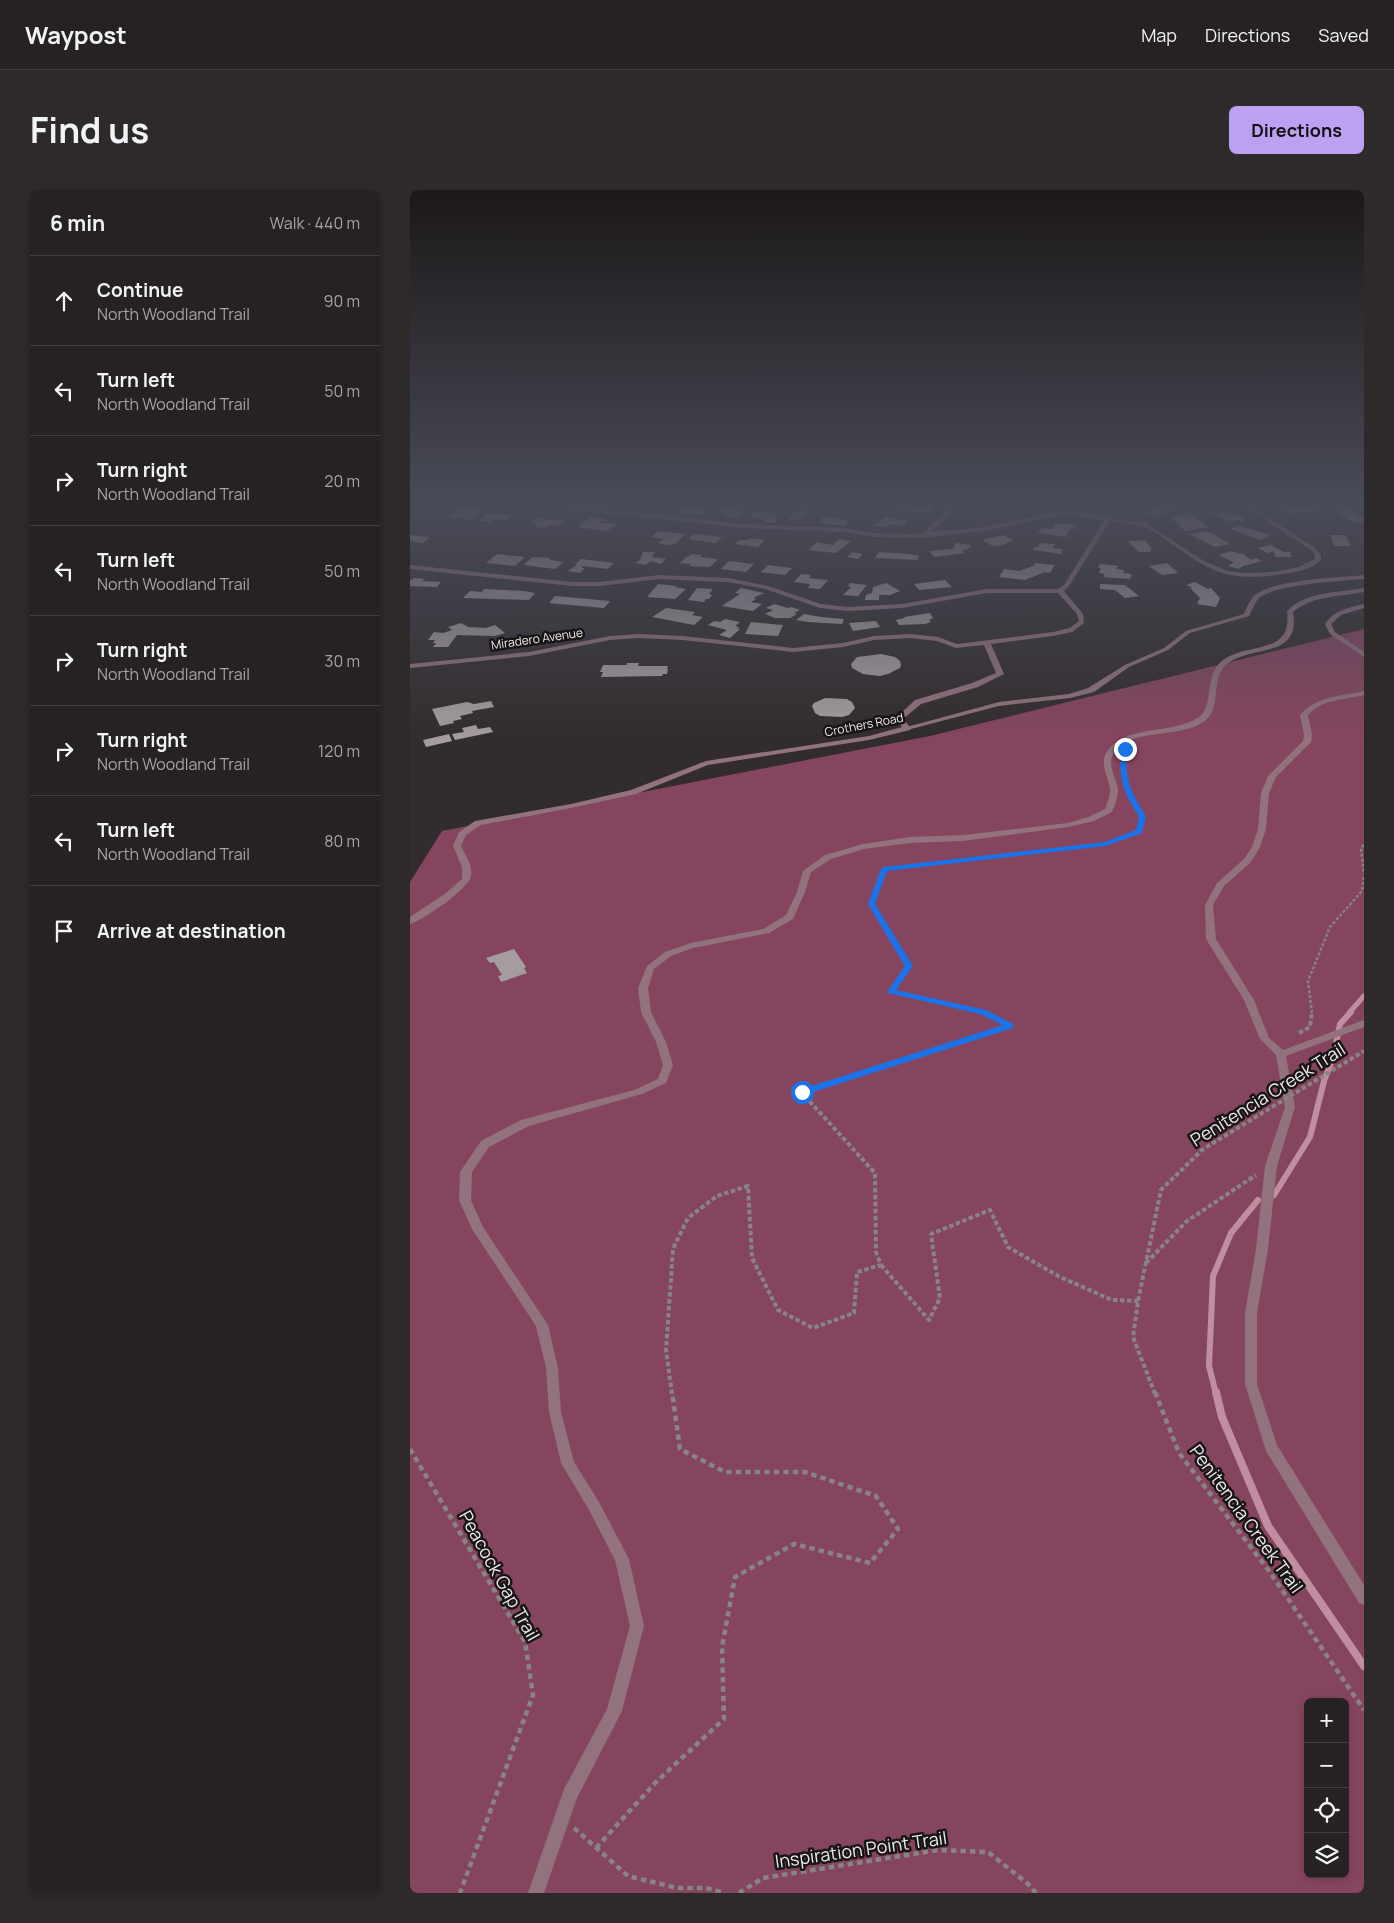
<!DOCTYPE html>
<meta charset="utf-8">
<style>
:root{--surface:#262122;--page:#2e292a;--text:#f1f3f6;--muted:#a4a3a5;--line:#423e40;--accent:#bca0f2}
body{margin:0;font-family:Manrope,sans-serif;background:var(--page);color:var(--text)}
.controls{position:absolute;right:15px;bottom:15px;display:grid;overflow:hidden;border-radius:8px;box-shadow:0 2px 8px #0003}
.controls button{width:45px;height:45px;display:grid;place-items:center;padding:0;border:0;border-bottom:1px solid var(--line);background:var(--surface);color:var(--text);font:25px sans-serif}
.stop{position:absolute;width:15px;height:15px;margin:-11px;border:4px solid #1a73e8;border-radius:50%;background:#fff}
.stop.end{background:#1a73e8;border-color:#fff;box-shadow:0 1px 5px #0008}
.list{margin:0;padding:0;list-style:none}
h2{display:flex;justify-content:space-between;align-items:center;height:65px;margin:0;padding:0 20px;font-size:21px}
h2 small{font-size:16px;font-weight:400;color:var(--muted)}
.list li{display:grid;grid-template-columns:32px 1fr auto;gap:15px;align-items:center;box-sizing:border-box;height:90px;padding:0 20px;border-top:1px solid var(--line)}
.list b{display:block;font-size:19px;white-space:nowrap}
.list p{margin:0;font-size:16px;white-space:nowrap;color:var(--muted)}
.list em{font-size:16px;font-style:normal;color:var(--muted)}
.icon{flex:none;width:28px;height:28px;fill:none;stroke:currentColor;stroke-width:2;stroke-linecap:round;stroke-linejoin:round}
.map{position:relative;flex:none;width:954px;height:1703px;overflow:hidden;border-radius:8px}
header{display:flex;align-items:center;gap:30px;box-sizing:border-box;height:70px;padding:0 25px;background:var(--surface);border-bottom:1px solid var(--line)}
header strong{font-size:24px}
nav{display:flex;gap:28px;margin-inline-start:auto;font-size:18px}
.intro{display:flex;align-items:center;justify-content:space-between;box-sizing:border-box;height:120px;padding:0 30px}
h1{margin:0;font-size:35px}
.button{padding:12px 22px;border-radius:8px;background:var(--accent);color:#111;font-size:18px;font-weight:700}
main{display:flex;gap:30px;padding:0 30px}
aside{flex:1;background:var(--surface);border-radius:8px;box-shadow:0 2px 8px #0003}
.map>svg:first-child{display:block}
</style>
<header>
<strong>Waypost</strong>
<nav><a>Map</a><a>Directions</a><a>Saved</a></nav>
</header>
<div class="intro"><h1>Find us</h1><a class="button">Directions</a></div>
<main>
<aside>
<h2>6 min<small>Walk · 440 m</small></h2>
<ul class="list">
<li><svg class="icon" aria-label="ahead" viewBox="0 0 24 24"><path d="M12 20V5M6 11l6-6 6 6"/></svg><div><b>Continue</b><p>North Woodland Trail</p></div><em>90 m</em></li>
<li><svg class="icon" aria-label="left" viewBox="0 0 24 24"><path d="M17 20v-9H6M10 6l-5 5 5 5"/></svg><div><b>Turn left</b><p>North Woodland Trail</p></div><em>50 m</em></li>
<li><svg class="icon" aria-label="right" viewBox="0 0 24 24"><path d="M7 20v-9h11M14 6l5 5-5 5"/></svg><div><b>Turn right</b><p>North Woodland Trail</p></div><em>20 m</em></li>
<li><svg class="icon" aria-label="left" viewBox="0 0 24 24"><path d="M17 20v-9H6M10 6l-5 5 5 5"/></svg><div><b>Turn left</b><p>North Woodland Trail</p></div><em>50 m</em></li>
<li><svg class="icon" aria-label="right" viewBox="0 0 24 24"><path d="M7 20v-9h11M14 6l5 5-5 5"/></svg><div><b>Turn right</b><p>North Woodland Trail</p></div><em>30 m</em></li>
<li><svg class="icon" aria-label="right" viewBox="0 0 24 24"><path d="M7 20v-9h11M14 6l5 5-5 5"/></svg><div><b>Turn right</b><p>North Woodland Trail</p></div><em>120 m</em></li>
<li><svg class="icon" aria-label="left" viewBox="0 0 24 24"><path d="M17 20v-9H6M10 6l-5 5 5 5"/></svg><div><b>Turn left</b><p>North Woodland Trail</p></div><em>80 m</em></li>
<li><svg class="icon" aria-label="arrive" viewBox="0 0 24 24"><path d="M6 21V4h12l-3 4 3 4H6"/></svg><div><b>Arrive at destination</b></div></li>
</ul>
</aside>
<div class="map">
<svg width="954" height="1703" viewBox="0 0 954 1703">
<rect width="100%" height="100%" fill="#322c2e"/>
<path fill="#86455f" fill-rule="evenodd" d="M954,439V1703H0V692L32,641L520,546ZM898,1512H935V1684H898Z"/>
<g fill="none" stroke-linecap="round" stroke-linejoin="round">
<path stroke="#c08ea0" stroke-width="5" d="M939,823L954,806"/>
<path stroke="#c08ea0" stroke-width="6" d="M864,1005L900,947L914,891L923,868L930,834L941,822
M806,1204L799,1176L803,1086L821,1043L848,1010"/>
<path stroke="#c08ea0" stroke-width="8" d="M806,1202L812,1227L858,1336L954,1476"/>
</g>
<path fill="#a49c9f" d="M206,312H230L225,315L203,313Z
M434,312H461L457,317Z
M487,312L495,313V315L523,316L520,323L484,321Z
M795,312H810L816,315L803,317Z
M764,314L771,319L757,321L750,326L738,324L750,315Z
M879,314L887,319L905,316L911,320L877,324L864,316Z
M270,318H274L298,321L294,325L268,322Z
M311,318L335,321L327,328L314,326L317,323L307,322Z
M50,319L70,320L69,321L73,322L62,330L49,328L53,325H51L47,328L38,327Z
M938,319L954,329V331L944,333L925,321Z
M386,320L399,321L391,330L378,329Z
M346,321L368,323L364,327L368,328L364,333L353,332L355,329L339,327Z
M814,322L830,326L836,330L819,331L800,324Z
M79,323L95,324L94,325L101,326L94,331L84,329L80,332L68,330Z
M780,323L799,337L775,341L762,329L765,328L762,326Z
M127,327L142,330L156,331L148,336L139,335L134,338L127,337L125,335L127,333L119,332Z
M181,327L195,329L189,333H208L197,341L167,337Z
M413,327H417L440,330L435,336L410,333Z
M475,327L499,331L494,336L479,334L475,337L462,336Z
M646,333L666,335L664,339H660L656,347L628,343L632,338L642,339Z
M826,336L833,337L860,345L850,350L820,339Z
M248,341L276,344L265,354L257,355L248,353L254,349L241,347Z
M794,341L803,344L820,354L805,357L779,344Z
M284,344L312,347L306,353L278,349Z
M0,345L20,347L13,353L0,351Z
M593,345L604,350L589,356H583L572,350Z
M920,345H935L941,356H924Z
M341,348L355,350L348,357L325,354L329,350H338Z
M429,349L441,351L426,363L398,360L407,352L423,355Z
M735,350L742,359L740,360L741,362H729L718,351Z
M546,353L561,355L558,359L552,360L555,363L525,367L519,361L543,359Z
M630,353L645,354L643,358L652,359L651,364L623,360L625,357H628Z
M861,355L874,362H880L882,367H866L863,361L858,363L847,358Z
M822,361L829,364L832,363L841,370L846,368L852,371L833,376L829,379L818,376L824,372L808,365Z
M233,362H245L242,367L256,369L251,374L240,371L236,375L225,373L230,370Z
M442,362L453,364L448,369L437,367Z
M469,362L500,364L509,366L507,370L465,368Z
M87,364L115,367L105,376L76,373Z
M281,364L292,365L290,367L308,369L300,377L279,376L281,374L269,373Z
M123,367L139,368L140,370L154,372L145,379L113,375Z
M171,369L197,372L204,373L197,379L173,376L171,378H175L170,383L158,381L167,375H165Z
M319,371L344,374L336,382L311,379Z
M625,373L645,375L640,383L635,382L615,390L589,387L594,379L609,381L623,376Z
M757,373L768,383L752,385L739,376Z
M690,374L708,376L706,379L714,380L713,383L722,384L720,389L693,387L695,384L689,383L691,378H688Z
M358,375L382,378L375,385L351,382Z
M391,384L401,385L399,388L418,390L410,399L398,398L400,394L384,392Z
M4,388L15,389L12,391L31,392L27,397L0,396V391Z
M535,390L542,397L509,400L504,394Z
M785,392L798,399L801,398L810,408L806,417L787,414L790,408L780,398H783L776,395Z
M440,393L457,395L448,406L433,405L441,397L438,396Z
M476,393L490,401L480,405H469V410H455L456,405L462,403L463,397Z
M248,394L266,396L265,397L276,399L265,409L237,407Z
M690,394L715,395L729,406L715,408L705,400L690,399Z
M287,398L303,399L299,404L302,405L299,409H296L294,412L278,410Z
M331,398L354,403L345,407L344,408L346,409L341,412L352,414L343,421L312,416L330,404L325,403Z
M74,399L114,401L125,403L119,410L53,408L60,401L72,402Z
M145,406L200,411L194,418L139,413Z
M364,414L378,418L381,417L390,420L384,423L387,424L380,428H365L355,424L363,420L356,418Z
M256,418L285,422L282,425L293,427L284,435L242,427Z
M520,423L523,428L519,430L521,432L515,434L489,435L486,430L495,428L494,427Z
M394,424L411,427L434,429L432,434L398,432L386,430Z
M315,429L330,432L325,436L329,437L327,438L330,439L320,448L309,445L317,440L298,435L304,431L310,432Z
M466,431L470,437L443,441L439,433Z
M341,432L361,434L373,435L368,446L335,444Z
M51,433L58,437L76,438L85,435L95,443L85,446L47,445L38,457H23L26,453H23L25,450H18L24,442L33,443L42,440L38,437Z
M471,464L485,467L490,471L491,475L490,478L478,484L470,486L453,484L442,478L441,474L447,467Z
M217,473H229L228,476H258L257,479H258L257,484H253L252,486L191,487L193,482H190L193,475H217Z
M415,508L437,509L442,512L445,518L439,525L432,527L410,526L405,523L402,516L404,513Z
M81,511L84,517L62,521L63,523L50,526L52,529L43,531L44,533L30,536L22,519L57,512L64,514Z
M66,535L68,539L80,537L83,542L45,550L42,544L54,542L52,538Z
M39,544L42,551L16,557L13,550Z
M104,759L116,777L114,778L117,783L91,792L88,786L92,785L84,772L80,773L76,768Z"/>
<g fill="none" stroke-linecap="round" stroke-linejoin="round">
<path stroke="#888384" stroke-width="2.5" stroke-dasharray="3 2" stroke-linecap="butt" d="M954,655L951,658L954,684
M575,823L481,802L499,776L461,714L474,679L696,654L729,641L732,627L720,608L717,598
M902,823L898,791L920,737L952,701L954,686"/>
<path stroke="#888384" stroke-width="4" stroke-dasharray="4.5 2.5" stroke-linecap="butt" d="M889,843L900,837L902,822
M736,1073L777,1031L846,985
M471,1075L519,1130L530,1108L521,1044L580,1020L598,1057L650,1087L702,1110L728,1111
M262,1204L256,1160L263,1059L278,1028L307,1006L338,996L342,1068L368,1120L403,1138L444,1123L447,1082L471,1075L466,1062L465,983L392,903L600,836L572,822
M745,1204L723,1147L728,1111L751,1000L792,960L862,917"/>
<path stroke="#888384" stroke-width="4.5" stroke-dasharray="5.5 4" stroke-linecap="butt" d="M745,1202L769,1263L859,1381L954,1520
M0,1259L115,1452L123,1505L50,1703
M164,1638L218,1686L267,1698H296L315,1703
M186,1658L246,1592L314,1529L312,1457L325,1387L384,1354L460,1373L488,1339L466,1306L395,1282H315L270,1259L262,1202
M329,1703L353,1688L528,1660L578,1662L617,1693L626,1703"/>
<path fill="#91727d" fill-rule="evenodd" d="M954,385V389C931,391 863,394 848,409C844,414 842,421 839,426L780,443L758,460L719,477L684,502L660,508L589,516L497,540L493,538L589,512L659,504L678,498L715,475L754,458L776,441L834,424C837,417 840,409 846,404C868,389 927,388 954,385Z
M954,398V402C930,407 903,405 883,422C891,470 841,454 817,474C800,488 812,516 796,530C772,550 722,536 704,563C696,575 707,588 708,600C708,607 705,615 702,622L684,631L658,637L553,651L500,653L454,659L421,669L401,682L395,702L383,729L359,743L283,758L261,766L244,779L238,798L241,822L256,852L263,875L256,893L232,904L119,936L79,957L62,982L61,1010L73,1037L138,1135L148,1178L151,1222L164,1272L189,1312L219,1369L234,1436L212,1521L167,1608L134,1703H118L154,1599L197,1519L220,1436L205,1370L179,1320L151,1273L139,1222L136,1178L126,1136L62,1039L49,1010L50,982L52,979L71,951L111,930L224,900L248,889L253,875L246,852L231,822L228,798L237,776L255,762L281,753L353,739L376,725L387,702L393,681L415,665L453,654L500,647L553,645L658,633L678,627L695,619C697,613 700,607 700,600C699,586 688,574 698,560C717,534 763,545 789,527C805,516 793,485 813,470C838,452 883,466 877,421C896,401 928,403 954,398Z
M954,414V418L931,425L921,434L925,442L954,462V467L920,444L915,434C924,420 938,418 954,414Z
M954,501V505C935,510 912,509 898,525L902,545L901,552L866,587L859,603L856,639L850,657L840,673L814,696L803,715L806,749L844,810L859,848L873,860L954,830V837L876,866L885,917L867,976L858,1059L847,1123V1194L867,1255L954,1395V1415L949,1413L856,1261L835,1194V1123L846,1059L855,976L875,917L866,865L850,849L834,810L796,749L795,715L807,693L834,669L842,657L848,639L851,603L858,586L893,551L894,545L890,525C906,506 932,506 954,501Z"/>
<path fill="#91727d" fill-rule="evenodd" d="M108,312H124L334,334L433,338L464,343L500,344L513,343L536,322L540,312H546L541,324L521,342L573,337L647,322H668L737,334L794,371L818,381L835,383L863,382L889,377L905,369V365L901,360L828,312H834L905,358L911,365V370C901,380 886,382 872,384C827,391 806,386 769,359C758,352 746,341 734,337C723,333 710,333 700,331L659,396L654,401L673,424L674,433L662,442L643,446L581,454L594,484L568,497L511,514L493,529L501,538L500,540L459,550L298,575L226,604L161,618L71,635L56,645L51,656C55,664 63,676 61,686C59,699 13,730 0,734V727L36,703L52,689V677L43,656L49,642L65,631L161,614L221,600L296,571L459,546L492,537L485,529L505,510L562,493L586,483L574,455L546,458L527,451L500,448L464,450L433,457L383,462L273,450L228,448L200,450L119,466L0,478V474L119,462L200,446L228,444L273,446L383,458L433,453L464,446L500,444L528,447L547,454L643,442L660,438L669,431L667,424L648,403H577L492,418L437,421L410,418L355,399L318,392L249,389L190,396H162L0,379V375L162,392H190L249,385L318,388L358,396L411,414L437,417L492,414L577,399H648L654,395L694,330L668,326H647L573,341L513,348L464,347L433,342L334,338L111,314Z
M946,312L954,313V317Z"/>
<path stroke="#888384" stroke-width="4" stroke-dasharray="4.5 2.5" stroke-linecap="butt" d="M862,917L954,861"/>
</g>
<linearGradient id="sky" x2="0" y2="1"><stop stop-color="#1c1819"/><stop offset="0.57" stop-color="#494b57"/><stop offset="1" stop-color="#494b57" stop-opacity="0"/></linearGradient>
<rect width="954" height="550" fill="url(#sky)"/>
<path fill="#1a73e8" d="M715,557L718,559C713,586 721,604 736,626L732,643L696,656L477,681L465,714L503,776L486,800L576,820L603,834V838L394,905H389V900L593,835L570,824L478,803L477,802L495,776L458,714L471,679L474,677L695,652L726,640L729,626C714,604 707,586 712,559Z"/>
<g text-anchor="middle" stroke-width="5" stroke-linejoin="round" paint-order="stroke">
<g font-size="12" fill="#ede9ea" stroke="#181516">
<text transform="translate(127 449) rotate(-8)" y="4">Miradero Avenue</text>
<text transform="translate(454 535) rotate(-11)" y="4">Crothers Road</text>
</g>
<g font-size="18" fill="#ede9ea" stroke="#181516">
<text transform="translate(858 905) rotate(-32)" y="6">Penitencia Creek Trail</text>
<text transform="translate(836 1329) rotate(54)" y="6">Penitencia Creek Trail</text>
<text transform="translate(89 1386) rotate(61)" y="6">Peacock Gap Trail</text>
<text transform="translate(451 1660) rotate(-8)" y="6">Inspiration Point Trail</text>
</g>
</g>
</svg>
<div class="controls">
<button>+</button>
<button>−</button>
<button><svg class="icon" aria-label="locate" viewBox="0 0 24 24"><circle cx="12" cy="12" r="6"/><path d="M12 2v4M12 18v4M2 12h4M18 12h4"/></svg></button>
<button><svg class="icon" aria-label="layers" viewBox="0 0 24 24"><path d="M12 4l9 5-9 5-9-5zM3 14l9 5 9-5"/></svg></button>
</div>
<div class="stop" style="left:392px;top:902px"></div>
<div class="stop end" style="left:715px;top:559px"></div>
</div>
</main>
